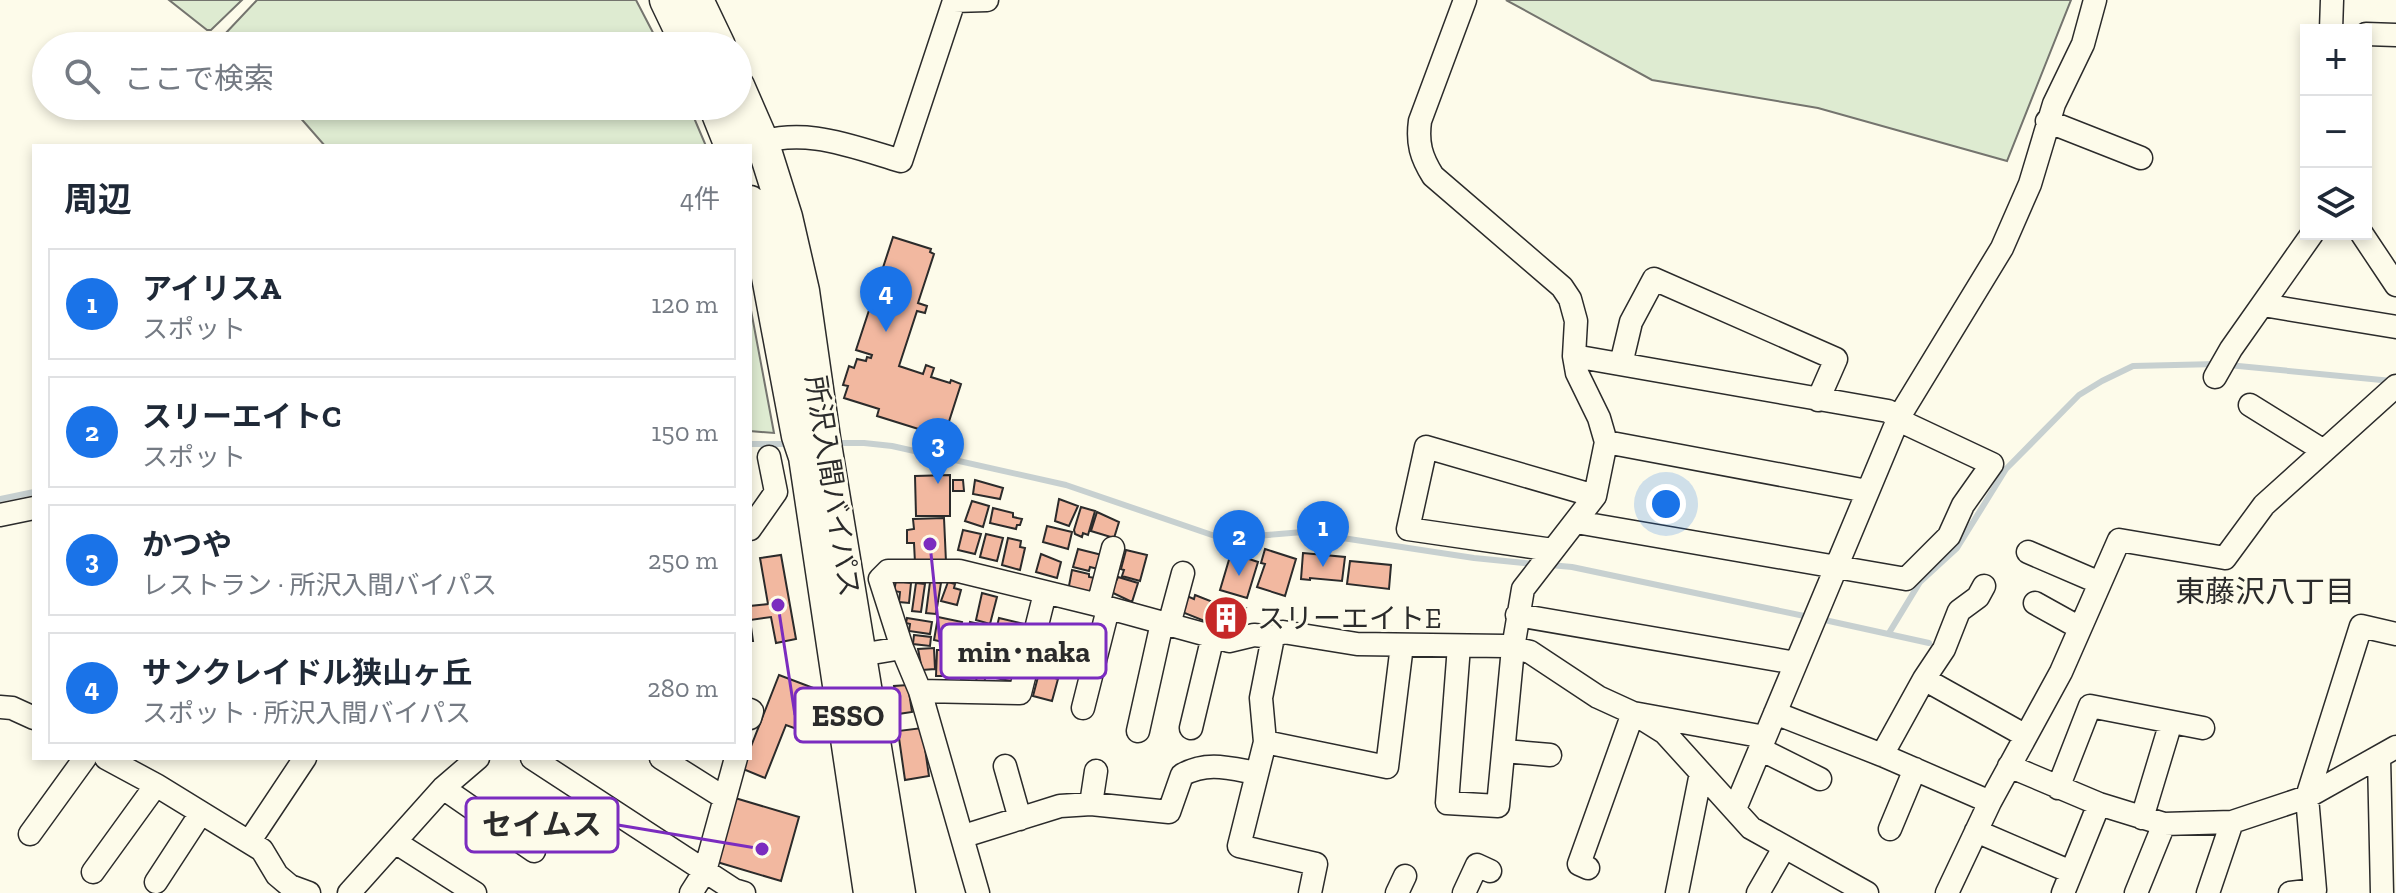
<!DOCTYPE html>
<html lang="ja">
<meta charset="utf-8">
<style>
:root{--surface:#fff;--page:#f2f2f3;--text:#1f2937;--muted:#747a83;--line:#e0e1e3;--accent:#1a73e8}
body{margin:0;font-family:"Zilla Slab","Noto Sans JP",serif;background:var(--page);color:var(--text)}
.controls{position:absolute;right:24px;top:24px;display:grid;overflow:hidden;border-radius:0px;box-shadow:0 4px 12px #0003}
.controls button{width:72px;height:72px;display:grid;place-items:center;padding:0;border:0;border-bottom:2px solid var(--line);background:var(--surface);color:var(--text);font:40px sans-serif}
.you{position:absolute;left:1666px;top:504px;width:28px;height:28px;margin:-20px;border:6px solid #fff;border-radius:50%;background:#1a73e8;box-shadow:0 0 0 12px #1a73e833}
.badge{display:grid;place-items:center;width:52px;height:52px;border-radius:50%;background:var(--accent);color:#fff;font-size:26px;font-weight:700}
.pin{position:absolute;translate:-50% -66px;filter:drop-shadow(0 2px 4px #0008)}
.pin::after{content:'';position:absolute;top:42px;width:28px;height:24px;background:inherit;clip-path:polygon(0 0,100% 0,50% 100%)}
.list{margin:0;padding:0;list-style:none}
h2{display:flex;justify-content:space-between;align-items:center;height:104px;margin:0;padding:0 32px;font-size:34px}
h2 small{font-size:26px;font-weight:400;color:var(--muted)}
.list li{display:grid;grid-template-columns:52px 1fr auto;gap:24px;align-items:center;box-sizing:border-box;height:112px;margin:0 16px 16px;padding:0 16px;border:2px solid var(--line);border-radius:0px}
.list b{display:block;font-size:30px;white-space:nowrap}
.list p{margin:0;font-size:26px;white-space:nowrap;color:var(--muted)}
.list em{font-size:26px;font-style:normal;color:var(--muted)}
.icon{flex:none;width:44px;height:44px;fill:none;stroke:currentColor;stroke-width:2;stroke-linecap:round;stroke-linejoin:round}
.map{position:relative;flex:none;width:2396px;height:893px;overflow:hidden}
.search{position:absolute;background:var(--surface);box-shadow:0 4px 12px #0003;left:32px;top:32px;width:720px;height:88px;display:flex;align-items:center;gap:20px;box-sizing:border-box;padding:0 28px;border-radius:44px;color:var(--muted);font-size:30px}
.panel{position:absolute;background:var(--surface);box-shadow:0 4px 12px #0003;left:32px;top:144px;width:720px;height:616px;border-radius:0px}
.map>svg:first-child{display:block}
</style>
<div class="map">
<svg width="2396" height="893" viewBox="0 0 2396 893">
<rect width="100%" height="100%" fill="#fdfbea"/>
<path fill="#deebd1" stroke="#74746e" stroke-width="2" d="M169,0H242L211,30H207Z
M257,0H636L660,46H230L224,35Z
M1506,0H2071L2007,161L1818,108L1652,80Z
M290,106H689L706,146H325Z
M750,305L774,433L750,431Z"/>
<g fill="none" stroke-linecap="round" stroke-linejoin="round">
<path stroke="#c7d0d0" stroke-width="6" d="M2228,365L2392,381
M834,443H864L892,446L1066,485L1215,536L1232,538L1303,532L1474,558L1535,564
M750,444H790
M0,499L34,492
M1550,565L1572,567L1809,617
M1820,619L1929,643
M1889,633L1920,582L1957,548L2006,469L2079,395L2102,381L2133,366L2217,364"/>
</g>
<path fill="#f2b8a0" stroke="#2b2b2b" stroke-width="2" d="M893,237L931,249L930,252L934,254L918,303L927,306L925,313L917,311L899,366L923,374L926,365L934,368L931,377L950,383L951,380L961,384L944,437L877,416L879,409L844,398L848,386L843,385L849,366L854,368L857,359L866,361L867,357L871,358L872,355L856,350Z
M950,475V516H916L915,476Z
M953,480H963L964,491H953Z
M975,480L1003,488L1000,499L973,494Z
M1059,499L1078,506L1069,526L1055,521Z
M972,501L989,506L983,527L965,521Z
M1081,507L1095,511L1088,535L1083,533L1082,537L1075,534L1074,530Z
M993,508L1013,513V517L1022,519L1020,525H1017L1016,529L990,523Z
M1097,512L1119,522L1114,538L1091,531Z
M944,518L946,562L915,563L914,543H907V530L914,529L913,519Z
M1047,526L1072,532L1068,549L1043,542Z
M963,530L981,534L975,554L958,550Z
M986,534L1003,538L997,561L980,557Z
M1008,538L1021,541L1020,547L1025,548L1020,570L1002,565Z
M1078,549L1102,555L1098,569L1090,567L1089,571L1073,567Z
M1265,549L1296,559L1285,596L1257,587L1265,564L1261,563Z
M1126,550L1147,555L1140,581L1122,576L1124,570L1121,569Z
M1231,553L1258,562L1247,598L1220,590Z
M1303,553L1345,557L1342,581L1310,578V580L1301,579Z
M1041,554L1061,562L1057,578L1036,572Z
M781,555L796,639L776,643L771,617L750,620L753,641H750V606L768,604L760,558Z
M1350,561L1391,565L1389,589L1347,584Z
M1072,570L1089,574V577L1095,578L1092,592L1068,591Z
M1118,577L1138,583L1132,602L1111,592Z
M896,581L911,583L909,603L899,602L900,592L894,591Z
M930,582L941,583L936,614L926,613Z
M948,582L955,584L954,588L961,590L957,605L941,601Z
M916,583L925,584L921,612L912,611Z
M982,593L997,597L990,624L976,620Z
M1195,595L1213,602L1207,622L1182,612L1187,596L1194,599Z
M1218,599L1246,608L1236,633L1210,625Z
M938,617L962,622L957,645L934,640Z
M907,618L932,622L930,634L909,631L910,624L906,623Z
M999,618L1024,624L1022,635L1016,633L1014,644L1019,645L1016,657L991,651Z
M970,622L990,626L984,654L964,649Z
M914,635L931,637L930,646L913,644Z
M934,648L935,669L922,670L918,649Z
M937,650H958V676H936Z
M978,654L979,662H982V668H984L985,681L977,682L976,678L961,679L959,655Z
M994,658L1019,662L1015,682L991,677Z
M1039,673L1058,679L1052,701L1033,696Z
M779,675L816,689L824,739L786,725L765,778L743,769L747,758H750V749Z
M908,685L912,712L898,714L894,686Z
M922,728L929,776L905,780L898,731Z
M735,798L799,817L781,881L717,862Z"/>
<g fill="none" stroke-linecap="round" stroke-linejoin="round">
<g stroke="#2b2b2b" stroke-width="25">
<path id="minor" d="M2331,30L2332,0
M2366,34L2396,35
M2047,121L2141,158
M750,146C801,125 851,146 901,161L954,1L987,0
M2362,234L2396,285
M2263,305L2396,327
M1574,356L1888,411L1909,425L1992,464L1963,505L1949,536L1906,579L1576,522
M1621,364L1631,322L1654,279L1836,359L1818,400
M2215,377L2231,349L2312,234
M2250,405L2324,451
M1606,442L1867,491
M0,515L34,508
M750,529L776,492L769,457
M1553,550L1408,529L1426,447L1595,496
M2028,552L2100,583
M2035,603L2080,628
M1098,605L1113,548
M1517,615L1796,663
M1169,625L1183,573
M1459,646L1447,803L1498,806L1513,648L1523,589L1595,496L1606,442L1599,418L1577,373L1574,356L1576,321L1570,299L1562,287L1433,176C1421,157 1417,143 1420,121L1465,0
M860,655L902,648
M1924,679L2026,736
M920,691L1020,693L1045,593
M0,707L12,708L34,718
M1083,708L1108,609
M750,710L752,711L750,718
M1775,713L1882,755L1990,802
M1191,728L1213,636
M1138,731L1162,623
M1265,742L1387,767L1402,645
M1760,749L1820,779
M1504,751L1550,755
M1882,755L1924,679L1944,649L1959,611L1978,597L1984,586
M2379,757L2382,893
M106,758L156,785L262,850L277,875L290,886L309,893
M532,758L734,890L744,893
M661,758L723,797
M1005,766L1020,819
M2009,766L2099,804L2164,824L2232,822L2307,797L2396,747
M443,788L534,851
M2058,788L2090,706L2203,728
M1091,804L1096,771
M1735,809L1899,417L2002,248L2030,184L2054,104L2083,44L2095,0
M2142,818L2171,722
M1890,829L1915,769
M1976,831L2071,872
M30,834L85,758
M964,836L1060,806L1091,804L1169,812L1182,775C1207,761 1229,768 1256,773
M249,842L305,758
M395,842L475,893
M1588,868L1579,864L1633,713L1765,737
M93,872L156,785
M156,882L201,813
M349,893L443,788L478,758
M691,893L705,871L736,758
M978,893L920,691L902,648L880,579L888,571H959L1098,605L1229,641L1254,635L1273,637
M1310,893L1316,864L1239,846L1265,742L1261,698L1273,637L1283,632L1357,644L1505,646L1530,652L1598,697L1633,713L1665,733L1751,828L1867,893
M1397,893L1405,876
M1464,893L1477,865L1490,871
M1677,893L1701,773
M1758,893L1784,848
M1947,893L1990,802L2061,672L2119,540L2225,558L2264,505L2396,386
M2063,893L2099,804
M2136,893L2164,824
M2208,893L2232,822
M2290,893L2315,890L2307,797L2361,626L2396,634"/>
</g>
<g stroke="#2b2b2b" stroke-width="35">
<path id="highway" d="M666,0L688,46
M697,0L719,46
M738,86L762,141L786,217L803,291L824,438L899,893
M715,106L731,146
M750,202L759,229L798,436L805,457L870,893"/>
</g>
<use href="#minor" stroke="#fdfbea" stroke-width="22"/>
<use href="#highway" stroke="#fdfbea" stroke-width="32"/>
</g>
<defs>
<g id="building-disc" transform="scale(2.3)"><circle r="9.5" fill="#c62828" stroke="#fdfbea"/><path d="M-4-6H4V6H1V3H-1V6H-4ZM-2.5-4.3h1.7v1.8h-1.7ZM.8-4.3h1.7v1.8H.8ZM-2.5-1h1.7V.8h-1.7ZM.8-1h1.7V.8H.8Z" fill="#fff"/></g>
</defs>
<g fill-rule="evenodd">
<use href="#building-disc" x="1226" y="618"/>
</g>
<g text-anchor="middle" stroke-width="6" stroke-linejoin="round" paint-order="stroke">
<g font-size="28" fill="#2b2b2b" stroke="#fdfbea">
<text transform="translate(833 486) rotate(81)" y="10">所沢入間バイパス</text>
</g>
<g font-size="28" fill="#2b2b2b" stroke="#fdfbea" text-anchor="start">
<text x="1257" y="628">スリーエイトE</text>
</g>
<g font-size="30" fill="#2b2b2b" stroke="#fdfbea">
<text x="2265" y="602">東藤沢八丁目</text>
</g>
</g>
<path fill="none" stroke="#7b2cbf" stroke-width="3" d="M930 544L941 651M778 605L795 715M762 849L618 825"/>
<g fill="#7b2cbf" stroke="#fdfbea" stroke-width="3">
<circle cx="930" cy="544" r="8"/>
<circle cx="778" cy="605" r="8"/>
<circle cx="762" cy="849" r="8"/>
</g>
<g fill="#fdfbea" stroke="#7b2cbf" stroke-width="3">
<rect x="941" y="624" width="165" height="54" rx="8"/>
<rect x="795" y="688" width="105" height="54" rx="8"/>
<rect x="466" y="798" width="152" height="54" rx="8"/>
</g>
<g font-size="30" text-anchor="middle" font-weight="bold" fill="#2b2b2b">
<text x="1024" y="662">min･naka</text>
<text x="848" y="726">ESSO</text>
<text x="542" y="835">セイムス</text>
</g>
</svg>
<div class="controls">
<button>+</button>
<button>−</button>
<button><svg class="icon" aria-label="layers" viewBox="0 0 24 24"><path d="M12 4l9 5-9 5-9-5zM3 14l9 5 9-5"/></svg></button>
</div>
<div class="you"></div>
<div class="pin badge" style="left:1323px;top:567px">1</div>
<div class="pin badge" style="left:1239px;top:576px">2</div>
<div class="pin badge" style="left:938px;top:484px">3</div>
<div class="pin badge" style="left:886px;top:332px">4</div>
<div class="search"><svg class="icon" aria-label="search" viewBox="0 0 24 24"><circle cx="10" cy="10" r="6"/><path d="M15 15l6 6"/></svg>ここで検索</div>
<section class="panel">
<h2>周辺<small>4件</small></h2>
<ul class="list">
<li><span class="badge">1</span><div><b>アイリスA</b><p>スポット</p></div><em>120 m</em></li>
<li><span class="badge">2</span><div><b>スリーエイトC</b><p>スポット</p></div><em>150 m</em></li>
<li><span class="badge">3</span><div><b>かつや</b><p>レストラン · 所沢入間バイパス</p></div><em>250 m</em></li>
<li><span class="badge">4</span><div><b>サンクレイドル狭山ヶ丘</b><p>スポット · 所沢入間バイパス</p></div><em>280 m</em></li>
</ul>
</section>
</div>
